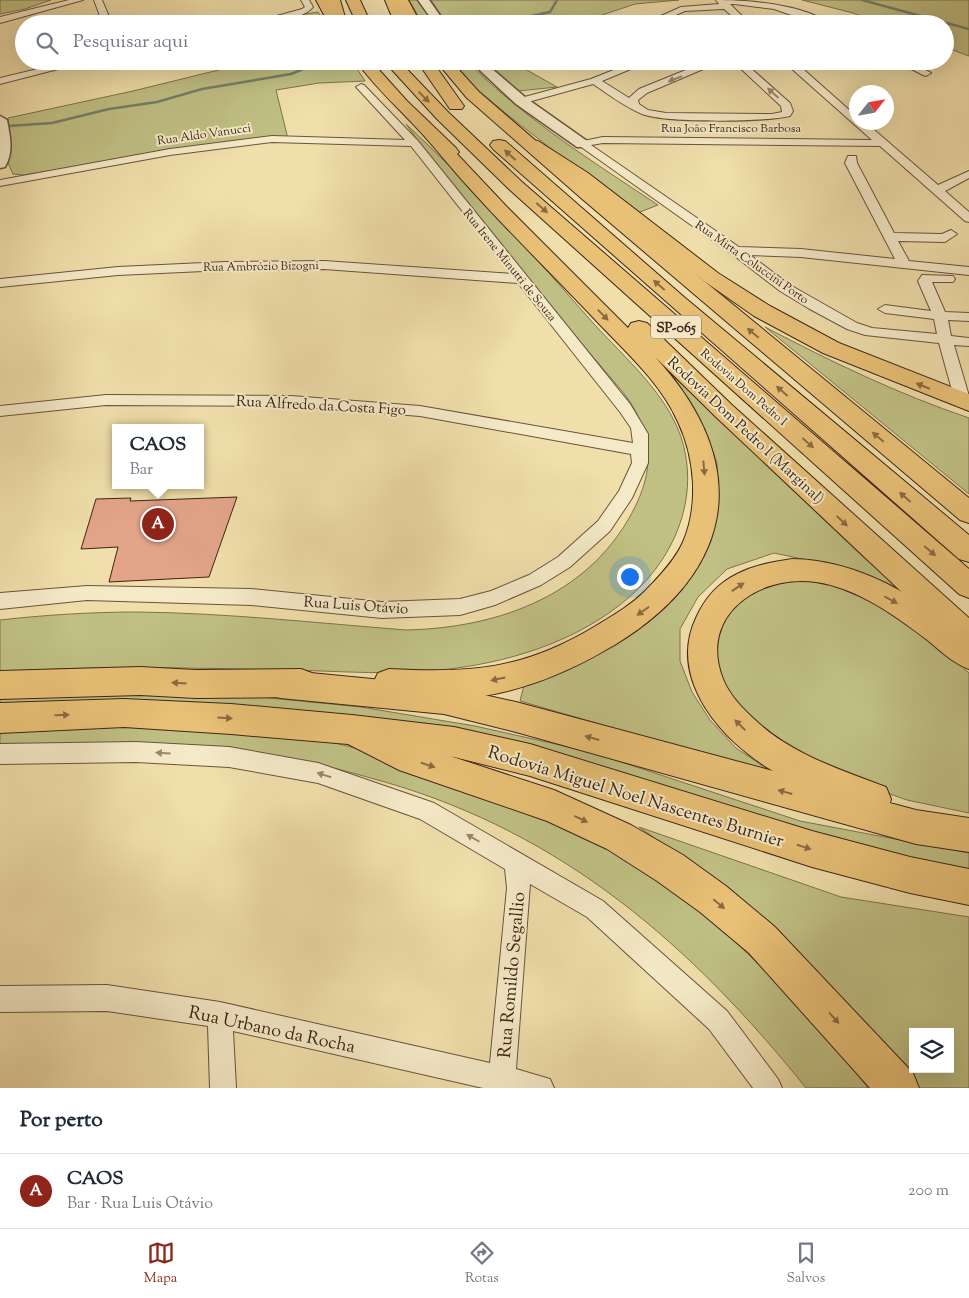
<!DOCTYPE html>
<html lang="pt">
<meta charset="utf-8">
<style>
:root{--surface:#fff;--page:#f2f2f3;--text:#1f2937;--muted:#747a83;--line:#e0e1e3;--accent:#8f2418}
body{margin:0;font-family:"Sorts Mill Goudy",serif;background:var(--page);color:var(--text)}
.controls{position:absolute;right:15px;bottom:15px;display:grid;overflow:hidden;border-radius:0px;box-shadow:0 5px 20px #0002}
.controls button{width:45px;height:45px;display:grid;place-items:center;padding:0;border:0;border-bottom:1px solid var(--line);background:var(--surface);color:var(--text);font:25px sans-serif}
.compass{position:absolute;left:849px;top:85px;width:45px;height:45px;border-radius:50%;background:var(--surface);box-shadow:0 5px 20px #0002;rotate:59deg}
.you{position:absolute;left:629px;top:576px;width:18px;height:18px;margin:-12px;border:4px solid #fff;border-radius:50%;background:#1a73e8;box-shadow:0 0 0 8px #1a73e833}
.badge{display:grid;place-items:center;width:32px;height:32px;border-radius:50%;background:var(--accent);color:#fff;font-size:16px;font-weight:700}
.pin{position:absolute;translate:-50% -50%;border:2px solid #fff;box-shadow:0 1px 5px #0006}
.popup{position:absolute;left:112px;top:424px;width:92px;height:65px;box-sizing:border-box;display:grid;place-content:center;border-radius:0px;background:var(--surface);filter:drop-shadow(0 1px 4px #0005);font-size:16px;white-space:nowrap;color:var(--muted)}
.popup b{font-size:19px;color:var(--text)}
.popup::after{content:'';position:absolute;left:50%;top:100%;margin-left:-10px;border:10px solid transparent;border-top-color:var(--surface)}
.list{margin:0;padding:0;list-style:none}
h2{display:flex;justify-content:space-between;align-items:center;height:65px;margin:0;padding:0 20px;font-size:21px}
h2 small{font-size:16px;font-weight:400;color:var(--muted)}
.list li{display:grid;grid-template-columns:32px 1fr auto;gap:15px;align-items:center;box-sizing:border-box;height:75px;padding:0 20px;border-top:1px solid var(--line)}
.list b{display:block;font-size:19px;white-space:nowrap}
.list p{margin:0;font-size:16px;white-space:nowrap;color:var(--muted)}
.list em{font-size:16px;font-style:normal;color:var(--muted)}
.icon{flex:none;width:28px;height:28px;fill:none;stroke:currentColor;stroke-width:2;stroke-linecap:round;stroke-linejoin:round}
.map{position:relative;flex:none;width:969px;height:1088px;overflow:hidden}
.search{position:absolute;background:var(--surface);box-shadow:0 5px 20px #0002;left:15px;right:15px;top:15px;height:55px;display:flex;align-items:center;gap:12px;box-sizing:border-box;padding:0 18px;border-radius:28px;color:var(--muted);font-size:19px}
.sheet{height:140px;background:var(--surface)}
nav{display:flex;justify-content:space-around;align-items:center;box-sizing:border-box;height:70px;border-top:1px solid var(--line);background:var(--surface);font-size:14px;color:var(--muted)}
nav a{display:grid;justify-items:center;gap:2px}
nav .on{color:var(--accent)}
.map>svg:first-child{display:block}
</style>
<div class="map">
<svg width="969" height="1088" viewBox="0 0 969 1088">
<rect width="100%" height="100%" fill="#f0dfab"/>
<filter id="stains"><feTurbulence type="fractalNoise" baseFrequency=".004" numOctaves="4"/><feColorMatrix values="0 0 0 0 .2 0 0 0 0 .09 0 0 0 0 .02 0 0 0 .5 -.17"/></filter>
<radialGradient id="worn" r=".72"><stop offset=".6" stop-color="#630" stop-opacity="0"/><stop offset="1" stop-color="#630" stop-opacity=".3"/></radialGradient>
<path fill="#c0c084" stroke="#7f724e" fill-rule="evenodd" d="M0,0H51L25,9L0,14Z
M409,0H417L435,24H423Z
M431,0H679L635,4L575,24H447Z
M802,0H969V56L945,47V24H882L853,13Z
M318,12L326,24H272L268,20Z
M352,61L365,81L319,83L276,90L288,139L170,152L23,175L13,174L8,163L9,153L8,118L133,91L251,62Z
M451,61H467C523,118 592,161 658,205L635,214L509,116L466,80Z
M483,61H511L557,87L518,91Z
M406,124C473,186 534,256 594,324C625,358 666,393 681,437C699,491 679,547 641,586C592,636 518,661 449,669C396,676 341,671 287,670C191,668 96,665 0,672V620C45,615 91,612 137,612C227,613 317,623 406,630C500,628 593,594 636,505C656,463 651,429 623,392C549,305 471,219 406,124Z
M765,327C832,362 898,394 969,418V494Z
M673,376L862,556L912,598L855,570L774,553L727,569L698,597L680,629V661L692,692L710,720L736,748L778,776L520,701L524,685L619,640L685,585L711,541L716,502L717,462L694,410Z
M815,579L857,590L930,638L969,673V813L907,800L836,775L779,745L722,690L712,646L726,608L772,581Z
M0,693L250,696L361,707L475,726L591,752L800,821L969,853V871L905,860L598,767L0,710Z
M88,721L319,739L363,750L558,821L629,861L698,910L731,938L764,969L830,1040L868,1088H806C691,945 564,834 385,782C359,775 331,766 304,762C271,758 236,759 203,758C135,755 68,752 0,749V726Z
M639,827L841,897L969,917V1088H917L742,901ZM913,1032H950V1069H913Z"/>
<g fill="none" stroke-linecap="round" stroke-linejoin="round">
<path stroke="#76806d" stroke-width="2.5" d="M862,0L969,29
M467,17L508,21L550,12L557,0
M8,126L52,123L109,109L157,102L202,89L291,74L323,61"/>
</g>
<path fill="#e3a489" stroke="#3e2418" d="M237,497L209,577L109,582L118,547L81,549L96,499L131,498L130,501Z"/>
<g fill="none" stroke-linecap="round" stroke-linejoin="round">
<g stroke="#6a533d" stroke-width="2">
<path id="minor" d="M69,0H83L0,23V17Z
M94,0H102L112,24H103Z
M301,0H309L313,7C303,20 264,24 248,24L302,9L305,7Z
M716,0C746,0 805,4 829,24H817L774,9L734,4H730L750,24H741L724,9L685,11L655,24H643L681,7L719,4Z
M71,61H89L0,84V78Z
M540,61H554L542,67H536V63Z
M636,61H650L602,81L629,98L639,89L708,61H722L647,93L638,100L639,104L648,110L666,113L772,114L782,112L781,106L740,68L727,61H740L746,64L790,103L793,111L790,116C765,122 664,123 642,114C625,107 608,94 593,84L521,104L516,101L517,99L591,79Z
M783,61H794L856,116V122H865L938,185L969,171V178L945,191L969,212V222L965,221L880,146L603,143L591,145L739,247L801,249L895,259L845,163L848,156H856L857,163L894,233L942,234L951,230L957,234L945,242L898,241L909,261L969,267V275L801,257L750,255L790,285L857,323L872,328L937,334L934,319L885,313L878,309L885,305L931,311L918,281L922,275L953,276L955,279L953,282H932L945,312L969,313V321L948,320L951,336L969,338V346L954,345L969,396L968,405H958L955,401L939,343L865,335L847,329L808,308L780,291L732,254L577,144L578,142L603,137L872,140Z
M896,61H909L931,73L926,76L923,75Z
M361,84L364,85L418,141L630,404L648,434V463L632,498L610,531L570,567L541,585L495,605L460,615L382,618L251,605L87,600L0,609V593L87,586L251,589L382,602L460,599L491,591L529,575L558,557L598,521L619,491L632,463L631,454L420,416L291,406L106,405L0,416V406L106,395L291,396L420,406L633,443L631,428L620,412L518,283L324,269L225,270L118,275L0,287V279L118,267L225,262L324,261L512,274L411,146L272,142L170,155L0,186V180L170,149L272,136L405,140L358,89L356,87Z
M136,742L229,747L318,763L434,803L603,901L727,1011L778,1079L782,1088H753L709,1029L587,917L530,884L516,1069L550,1079L554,1088H483L233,1031L236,1088H210L208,1026L107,1011L0,1012V986L107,985L220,1002L490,1063L507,888L505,869L420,819L318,783L229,767L136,762L0,764V744Z"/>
</g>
<g stroke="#6a533d" stroke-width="3">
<path id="tertiary" d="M418,0H429L446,24H435Z
M470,61H483L526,98L587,141L589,144L587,147H577L516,104Z
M0,116L7,120C10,136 14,152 5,167L0,168Z"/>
</g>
<g stroke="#3e2418" stroke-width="2">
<path id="trunk" d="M316,0H330L343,24H329Z
M394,0H408L421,24H407Z
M356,61H371L407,101L456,148L459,152L457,154L507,207L630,330L628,328L631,323L639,321L647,323L732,405L969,618V649L958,645L716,417L655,357C758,468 733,579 604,651C571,670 536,685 499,693C462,701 426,698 389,697L378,693L373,683L378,673L389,669C471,673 522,670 594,627C612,616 630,606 645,591C659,577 675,560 683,542C699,505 695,458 678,422C659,379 619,346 588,312C550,272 510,233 473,192C457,175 442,156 426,138C403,112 377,90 356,61Z
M436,61H451L479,92L593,190L969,498V523L960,520L581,198L467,98Z
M140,667L196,670L301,669L312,673L317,683L312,693L301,697L196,698L140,695L0,699V671Z
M124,699L231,704L352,715L407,742L554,790L631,825L683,855L726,886L775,927L913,1073L919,1088H870L749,953L700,912L657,881L607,849L547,821L399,770L348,744L231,734L124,727L0,733V703Z"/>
</g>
<g stroke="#3e2418" stroke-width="2">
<path id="motorway" d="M326,0H340L347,24H333Z
M346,0H360L371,24H357Z
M385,0H399L409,24H395Z
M384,61H399L449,113L522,182L969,569V598L959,594L510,190L437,119Z
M417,61H432L464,106L462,109H450Z
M499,140L505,141L684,297L969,535V562L959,559L493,149L490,145L493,141Z
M532,140L538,141L588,173L718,273L770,306L839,343L969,394V411L823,353L754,316L704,281L576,181L526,149L523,145L526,141Z
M792,559C860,560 917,597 969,638V669C952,663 940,650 926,639C894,615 857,588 816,582C758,574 698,616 723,679C729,694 742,708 753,718C790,754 839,769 886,787L891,799L890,803L916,810L969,818V852L916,844L516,732L444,714L280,698L269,694L264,684L269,674L280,670L444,686L516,702L773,771C723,742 667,680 696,618C705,598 717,584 737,574C754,565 773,562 792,559Z
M352,715L454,727L530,744L812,831L910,857L969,869V905L910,893L812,867L530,776L454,757L352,745L341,740L336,730L341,720Z"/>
</g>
<use href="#minor" fill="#f5eac8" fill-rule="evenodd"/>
<use href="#tertiary" fill="#f5eac8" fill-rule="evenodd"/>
<use href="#trunk" fill="#e8c076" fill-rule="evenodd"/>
<use href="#motorway" fill="#e8c076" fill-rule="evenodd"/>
</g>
<defs><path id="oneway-solid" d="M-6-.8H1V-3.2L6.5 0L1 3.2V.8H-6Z" transform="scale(1.25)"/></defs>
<g fill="#9a8770">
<use href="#oneway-solid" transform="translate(675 79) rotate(158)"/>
<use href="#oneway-solid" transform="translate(773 93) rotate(-138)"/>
<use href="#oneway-solid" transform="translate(163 753) rotate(-177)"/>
<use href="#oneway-solid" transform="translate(324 775) rotate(-162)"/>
<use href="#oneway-solid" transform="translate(473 838) rotate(-150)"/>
</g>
<g fill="#8a6a42">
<use href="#oneway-solid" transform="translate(424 97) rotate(45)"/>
<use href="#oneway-solid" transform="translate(510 155) rotate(-138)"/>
<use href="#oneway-solid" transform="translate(542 208) rotate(41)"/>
<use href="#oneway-solid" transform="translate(659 285) rotate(-139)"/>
<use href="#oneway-solid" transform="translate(603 315) rotate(46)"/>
<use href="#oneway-solid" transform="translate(753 333) rotate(-140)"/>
<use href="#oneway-solid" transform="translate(923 386) rotate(-158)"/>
<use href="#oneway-solid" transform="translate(782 391) rotate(-139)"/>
<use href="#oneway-solid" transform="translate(878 437) rotate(-140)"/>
<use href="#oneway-solid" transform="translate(808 443) rotate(41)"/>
<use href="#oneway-solid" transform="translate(704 468) rotate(85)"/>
<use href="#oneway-solid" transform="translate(905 497) rotate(-139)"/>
<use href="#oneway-solid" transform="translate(842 521) rotate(43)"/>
<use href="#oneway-solid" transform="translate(930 551) rotate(41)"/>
<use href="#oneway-solid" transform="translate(738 587) rotate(-34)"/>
<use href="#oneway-solid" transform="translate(891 600) rotate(28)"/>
<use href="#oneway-solid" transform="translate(643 611) rotate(145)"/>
<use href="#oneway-solid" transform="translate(498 679) rotate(168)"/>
<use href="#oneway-solid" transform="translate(179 683) rotate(-176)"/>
<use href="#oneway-solid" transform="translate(62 715) rotate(-2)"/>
<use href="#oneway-solid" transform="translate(225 718) rotate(3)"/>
<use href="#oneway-solid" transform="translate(740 725) rotate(-135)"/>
<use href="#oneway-solid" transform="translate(592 738) rotate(-164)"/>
<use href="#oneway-solid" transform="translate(428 765) rotate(18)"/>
<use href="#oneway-solid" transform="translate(785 792) rotate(-164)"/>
<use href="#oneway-solid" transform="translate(581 819) rotate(25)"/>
<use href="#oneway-solid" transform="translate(804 847) rotate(17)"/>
<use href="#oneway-solid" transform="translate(719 904) rotate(40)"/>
<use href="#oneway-solid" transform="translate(834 1018) rotate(48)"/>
</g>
<g text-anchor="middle" stroke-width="4" stroke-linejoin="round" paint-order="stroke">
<g font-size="12" fill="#3e2418" stroke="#f5eac8">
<text x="731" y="132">Rua João Francisco Barbosa</text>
<text transform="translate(204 134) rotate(-8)" y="4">Rua Aldo Vanucci</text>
<text transform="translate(752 262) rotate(35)" y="4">Rua Mirta Coluccini Porto</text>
<text transform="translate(510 265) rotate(51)" y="4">Rua Irene Minutti de Souza</text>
<text transform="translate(261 266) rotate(-1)" y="4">Rua Ambrózio Bizogni</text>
<text transform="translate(744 387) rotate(41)" y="4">Rodovia Dom Pedro I</text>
</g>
<rect fill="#f5eac8" stroke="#755f4d" stroke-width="1" x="651" y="315.5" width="50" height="23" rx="4"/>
<g font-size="14" font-weight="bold" fill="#3e2418">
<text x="676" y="332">SP-065</text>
</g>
<g font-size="15" fill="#3e2418" stroke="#f5eac8">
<text transform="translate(321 405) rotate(3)" y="5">Rua Alfredo da Costa Figo</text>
<text transform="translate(746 430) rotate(43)" y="5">Rodovia Dom Pedro I (Marginal)</text>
<text transform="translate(356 605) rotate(4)" y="5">Rua Luis Otávio</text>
</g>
<g font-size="18" fill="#3e2418" stroke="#f5eac8">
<text transform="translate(636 796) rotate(17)" y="6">Rodovia Miguel Noel Nascentes Burnier</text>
<text transform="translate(511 975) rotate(-85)" y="6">Rua Romildo Segallio</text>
<text transform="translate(272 1029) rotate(12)" y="6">Rua Urbano da Rocha</text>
</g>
</g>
<rect width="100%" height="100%" filter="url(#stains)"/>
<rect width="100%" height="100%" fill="url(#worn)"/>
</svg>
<div class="controls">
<button><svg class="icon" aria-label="layers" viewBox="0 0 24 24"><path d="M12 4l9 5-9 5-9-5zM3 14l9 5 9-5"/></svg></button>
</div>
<svg class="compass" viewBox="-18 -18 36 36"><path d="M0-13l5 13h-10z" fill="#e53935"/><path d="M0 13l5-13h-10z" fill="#747a83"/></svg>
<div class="you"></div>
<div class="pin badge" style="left:158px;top:524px">A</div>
<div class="popup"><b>CAOS</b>Bar</div>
<div class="search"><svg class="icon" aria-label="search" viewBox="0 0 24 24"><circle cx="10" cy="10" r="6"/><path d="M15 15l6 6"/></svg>Pesquisar aqui</div>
</div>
<section class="sheet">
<h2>Por perto<small></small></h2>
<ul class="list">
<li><span class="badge">A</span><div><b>CAOS</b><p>Bar · Rua Luis Otávio</p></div><em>200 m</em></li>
</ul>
</section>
<nav>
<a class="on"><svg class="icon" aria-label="map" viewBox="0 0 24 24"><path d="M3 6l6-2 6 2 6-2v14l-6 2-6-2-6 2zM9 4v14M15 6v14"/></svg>Mapa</a>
<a><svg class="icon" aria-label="directions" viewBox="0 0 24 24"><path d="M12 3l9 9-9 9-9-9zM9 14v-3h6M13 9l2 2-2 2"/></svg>Rotas</a>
<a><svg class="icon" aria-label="saved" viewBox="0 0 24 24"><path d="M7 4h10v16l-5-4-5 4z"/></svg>Salvos</a>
</nav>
